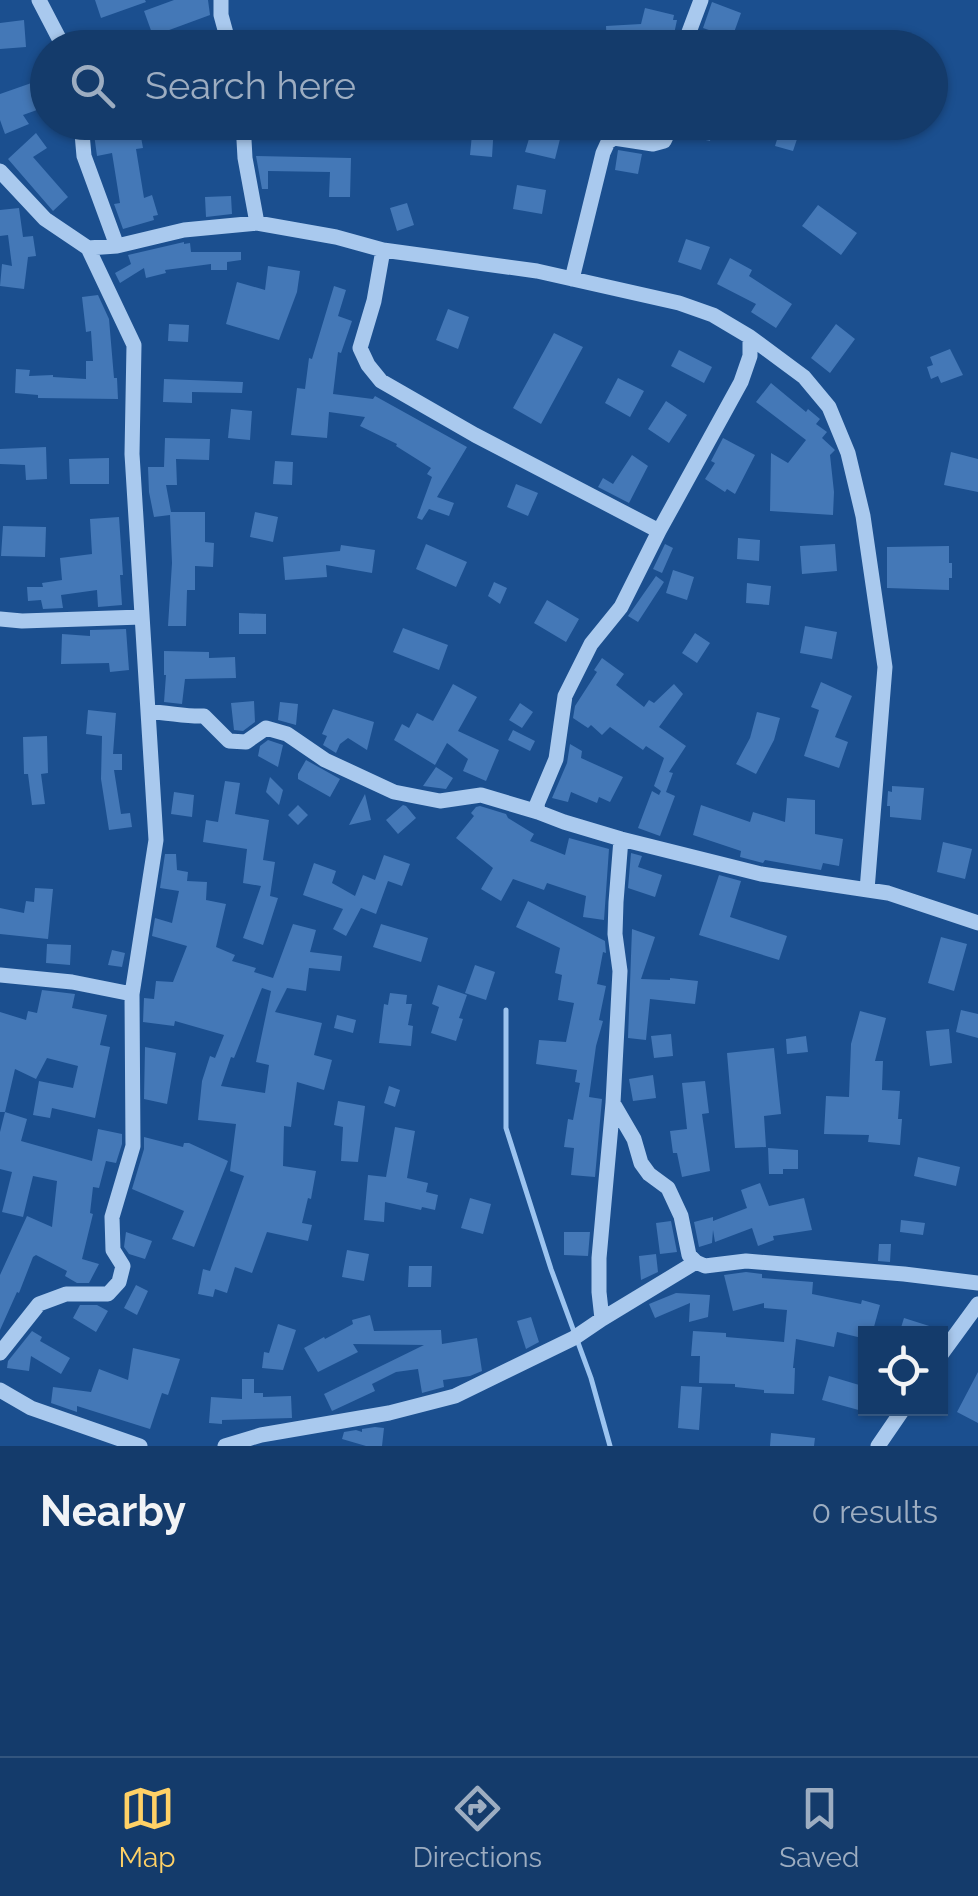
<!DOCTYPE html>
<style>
:root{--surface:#143b6b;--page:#1d4271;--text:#f1f3f6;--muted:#9dadc1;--line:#33557e;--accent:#ffd166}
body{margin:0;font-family:Raleway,sans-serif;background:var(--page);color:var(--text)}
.controls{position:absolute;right:30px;bottom:30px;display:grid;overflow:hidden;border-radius:0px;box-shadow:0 2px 8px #0004}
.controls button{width:90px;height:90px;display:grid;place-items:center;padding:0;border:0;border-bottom:2px solid var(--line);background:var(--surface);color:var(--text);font:50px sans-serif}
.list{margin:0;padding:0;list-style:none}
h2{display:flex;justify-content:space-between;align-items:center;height:130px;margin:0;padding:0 40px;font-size:42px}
h2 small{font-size:32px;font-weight:400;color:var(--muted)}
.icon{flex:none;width:55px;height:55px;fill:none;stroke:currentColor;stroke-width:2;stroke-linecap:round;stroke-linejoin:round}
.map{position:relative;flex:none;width:978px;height:1446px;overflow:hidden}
.search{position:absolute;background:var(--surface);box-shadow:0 2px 8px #0004;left:30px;right:30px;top:30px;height:110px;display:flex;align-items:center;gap:25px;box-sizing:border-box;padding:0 35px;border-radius:55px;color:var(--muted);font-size:38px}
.sheet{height:310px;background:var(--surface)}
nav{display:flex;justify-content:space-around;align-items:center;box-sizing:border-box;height:140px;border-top:2px solid var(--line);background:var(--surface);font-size:28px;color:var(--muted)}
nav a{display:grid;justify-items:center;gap:5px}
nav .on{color:var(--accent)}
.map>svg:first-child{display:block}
</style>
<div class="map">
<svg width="978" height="1446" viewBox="0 0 978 1446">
<rect width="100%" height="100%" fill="#1b4f8f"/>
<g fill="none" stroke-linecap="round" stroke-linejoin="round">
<path stroke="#9cc4f0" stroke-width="5" d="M506,1010V1128L551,1269L591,1378L610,1446"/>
</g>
<path fill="#4478b7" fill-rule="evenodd" d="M95,0H145L146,2L101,18Z
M174,0H208L210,15L153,36L144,11Z
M712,2L741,13L732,38L703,28Z
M645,8L674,15L673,20H677L671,48H607L606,26L641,24Z
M24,20L26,47L0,49V23Z
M111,33L115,48H75L74,43Z
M40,80L48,106L23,115L29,124L5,134L0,120V94Z
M534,122H549L547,132L561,135L555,159L525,152Z
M684,122H714L710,141L680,134Z
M473,124L494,125L492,157L470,155Z
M139,126L143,148L136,149L144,198L152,195L158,215L153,216L154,220L123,229L114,204L120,203L112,153L97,156L94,134Z
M781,127L799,133L793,151L775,146Z
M36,133L47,148L33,157L68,197L53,211L8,159Z
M618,150L642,154L638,174L615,170Z
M256,156L351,158L350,197H329L330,172L268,171V189H262Z
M517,185L546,190L542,214L513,209Z
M231,196L232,214L206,217L205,197Z
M407,203L414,225L397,231L390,208Z
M818,205L857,233L841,255L802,226Z
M19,208L23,237L33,236L36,256L28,257L24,289L0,286L2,264L12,266L8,235L0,236V210Z
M686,239L710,247L701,270L678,262Z
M184,242V244L190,243L191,252H241V260L227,262V270H211V264L165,270L166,273L146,278L144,268L120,283L115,273L131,264L128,255Z
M730,258L752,270L749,276L792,304L776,328L751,312L756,304L717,284Z
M268,266L300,271L297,292L279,340L226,324L237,282L265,290Z
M334,286L346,290L338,316L352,321L341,353L338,352L333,394L373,399L375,396L467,447L437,497L454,503L449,516L429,509L422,520L417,518L432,477L427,474L431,468L396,446L397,444L360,426L365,417L329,412L327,438L291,435L297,388L305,389L309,358L312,359Z
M98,295L109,319L114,378H117L118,399L38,398V395L15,393L16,369L30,370L29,376L53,375V377L86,379V361H93L91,331L86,332L82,297Z
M448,309L469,317L458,349L436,340Z
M169,324L189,325L188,342L168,341Z
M836,324L855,339L830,373L811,358Z
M554,333L583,347L541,424L513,408Z
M950,349L963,375L941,383L938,376L931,379L927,367L933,365L930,357Z
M679,350L712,367L704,383L671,366Z
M618,378L644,391L630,417L605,403Z
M164,379L243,382L242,393L192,392V403L163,402Z
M771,383L806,412L808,409L820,419L816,424L827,432L822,438L835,450L830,455L834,492L833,515L770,511L771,453L788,463L806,440L756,402Z
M666,401L687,415L669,443L648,429Z
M231,409L252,411L250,440L228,438Z
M165,438L210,439L209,460L176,459L177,485H166L171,512H205V542L214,543L213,567L195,566V590H187L186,626H168L172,563L170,515L154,517L149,492L148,467H164Z
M723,438L755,455L735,494L727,489L725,492L705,479L715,463L711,461Z
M46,447L47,479L26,480L25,465L0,464V449Z
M951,452L978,459V492L944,485Z
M632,455L648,466L629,503L598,487L603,478L613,484Z
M109,458V484H70L69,459Z
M275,461L293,462L292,485L273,484Z
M516,484L538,493L528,516L507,507Z
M255,512L278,517L273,542L250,537Z
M119,517L123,575H120L122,605L98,607L97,590L61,595L63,608L43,609L41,600L28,601L27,587H43L42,583L62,580L60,558L92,554L90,519Z
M3,526L46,527L45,557L1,556Z
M738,538L760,540L759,561L737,559Z
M426,544L467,562L456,587L416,569Z
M665,544L673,548L662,573L653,569Z
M835,544L837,571L802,574L800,546Z
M341,545L375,550L372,573L326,565L327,577L285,580L283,557L340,551Z
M949,546V563H952V578H949V590L887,588V547Z
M673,570L694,577L687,600L666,593Z
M656,576L664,582L638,622L628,616Z
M494,582L507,588L500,604L488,596Z
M747,583L771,586L769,605L746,603Z
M547,600L579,619L566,642L534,623Z
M239,613L266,614V634H239Z
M805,626L837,632L832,659L800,653Z
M403,628L448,645L439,670L393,652Z
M126,629L129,670L110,672L109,663L61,664L62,634L90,636V630Z
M695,633L710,643L697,663L682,653Z
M164,651L209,652V658L235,657L236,678L185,679L182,704L164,702L166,675H164Z
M602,658L624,674L616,685L644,707L649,700L654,703L674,684L683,694L659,727L686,746L669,772L673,773L666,792L675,796L660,836L638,828L652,791L659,795L661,791L654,786L664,758L646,746L643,750L610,727L602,735L591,725L588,728L573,718L575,706L597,672L594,670Z
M821,682L852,696L835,737L848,742L839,768L804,756L819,710L811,707Z
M453,684L477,697L458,731L499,750L486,781L463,771L468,759L447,743L435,765L394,740L402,724L409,728L417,713L433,721Z
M254,701L255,722L243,731L234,730L231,703Z
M280,702L298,704L296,725L278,720Z
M520,703L533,712L522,728L509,720Z
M333,709L374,722L367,750L348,738L340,744L336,753L323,745L327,736L322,734Z
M88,710L116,713L113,754H122V770H114L121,814L130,813L132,827L109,830L101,779L102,736L86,734Z
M757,712L780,718L774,740L756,774L736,764L750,738Z
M513,730L535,741L530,751L508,740Z
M47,736L48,773L41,774L45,804L32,805L28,774H24L23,737Z
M268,740L283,745L278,767L258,756L260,746Z
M570,744L582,751L581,758L623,777L610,802L599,797L597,803L571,792L568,802L552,798L567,763Z
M306,760L340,779L330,797L298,779V774Z
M436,767L453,778L446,789L423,786Z
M270,777L283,790L279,805L266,792Z
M225,781L240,783L235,814L269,820L263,860L275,862L270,896L278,898L263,945L243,938L261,886L243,883L247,849L203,842L206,820L218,822Z
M892,786L924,788L921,820L890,817V806H887L888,791L892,792Z
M174,792L194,795L192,817L171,814Z
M365,794L371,820L349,825Z
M787,798L815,800V834L843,839L839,866L823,863L821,870L765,860L763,863L740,857L741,851L693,835L701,805L750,822L753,812L785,822Z
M298,805L308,815L298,825L288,815Z
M403,805L406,806L416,818L398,834L386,820Z
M480,806L506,814L508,818L534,834L530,841L565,855L569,838L609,849L604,920L583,917L586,896L547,883L544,890L513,879L501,901L481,889L493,868L456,838L474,816L471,813L476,807Z
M943,842L972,849L965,879L937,872Z
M631,853L642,856L638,867L662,875L655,897L628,888Z
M165,854H176L177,870L188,872L187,881L207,882L206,900L226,904L216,947L235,955L232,961L256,968L254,972L273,978L293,924L316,930L310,952L342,956L340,971L309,968L306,991L287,988L275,1012L322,1023L314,1055L332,1060L324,1090L297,1082L291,1127L284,1126L283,1166L316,1171L311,1199L308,1198L302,1223L312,1225L308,1241L267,1232L252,1273L235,1267L227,1293L215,1289L213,1297L198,1294L203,1269L210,1271L244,1176L230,1171L236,1124L198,1120L202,1081L210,1056L215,1058L224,1035L175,1021L174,1026L143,1022L144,998L154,999L156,981L173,982L187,946L152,936L155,918L172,923L179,891L160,888ZM262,988L271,991L256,1062L269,1065L265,1093L221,1086L231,1057L234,1058Z
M384,855L410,864L402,886L388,881L376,914L361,908L346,936L333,929L343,909L303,895L314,863L336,871L332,883L355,896L363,875L375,880Z
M719,875L741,881L730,917L787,936L779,960L699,935Z
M35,888L53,889L48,939L0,934V908L24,913L26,901L34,902Z
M528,901L605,941L606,953L603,952L597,984L606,986L599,1020L603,1021L596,1046L589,1097L602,1099L595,1177L571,1175L574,1148L564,1147L568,1119L573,1120L580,1083L575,1082L577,1070L536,1064L539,1040L566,1042L574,1003L558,1000L562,975L555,973L560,948L516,927Z
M381,924L428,938L421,962L373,947Z
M632,929L655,937L641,979L670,980V978L698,981L695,1004L650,999L646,1040L628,1038Z
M941,937L967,944L954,991L928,983Z
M47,944L71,945L70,965L46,963Z
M112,950L125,953L122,967L108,965Z
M475,965L495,972L486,1000L465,993Z
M438,985L467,995L459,1018L463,1019L456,1041L431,1033L439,1007L432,1004Z
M42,990L75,994L72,1008L107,1015L100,1045L110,1047L95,1118L52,1108L50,1118L33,1115L39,1081L73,1088L78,1066L47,1058L36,1079L15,1069L5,1112H0V1012L26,1020L28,1011L37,1013Z
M390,993L407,995L406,1004H412L408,1025L413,1026L411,1046L379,1043L384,1004L388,1005Z
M961,1010L978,1014V1038L956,1032Z
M860,1011L886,1018L875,1061H883L882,1090L900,1091L898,1119H902L900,1145L868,1142L869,1135L824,1134L826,1096L849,1097L851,1044Z
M337,1015L356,1020L353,1033L334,1028Z
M949,1029L952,1063L930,1066L926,1031Z
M671,1034L673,1056L654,1058L651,1036Z
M806,1036L808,1052L787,1054L786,1039Z
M145,1047L176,1053L167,1104L144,1099Z
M774,1048L781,1114L764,1116L766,1147L735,1148L727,1053Z
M653,1075L656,1098L633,1101L629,1079Z
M705,1081L709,1113L702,1114L710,1171L682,1177L677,1153H673L670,1131L687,1129L682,1083Z
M389,1086L400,1090L395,1107L384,1103Z
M338,1101L365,1106L358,1162L341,1161L343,1127L334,1125Z
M5,1112L27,1119L21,1141L92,1161L98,1129L122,1134V1144L116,1163L106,1161L99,1188L93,1187L90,1213L93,1214L82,1259L99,1264L89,1283H77L65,1276L67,1271L36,1255L33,1257L19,1293L17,1292L0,1330V1275L27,1216L52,1227L57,1181L33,1176L23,1217L2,1212L12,1172L0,1169V1132Z
M395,1127L415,1131L407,1178L428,1183L426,1192L438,1195L435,1210L422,1207L421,1210L385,1202L384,1222L364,1220L368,1175L386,1177Z
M144,1137L183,1147L184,1143H189L228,1161L194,1247L172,1239L184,1211L132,1189L144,1149Z
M768,1148L798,1150V1169H783V1174H769Z
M918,1157L960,1167L956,1186L914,1176Z
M760,1183L769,1206L804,1198L812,1230L773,1236L774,1240L758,1246L752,1228L715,1242L713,1230L712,1243L699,1247L694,1222L713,1217V1221L747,1208L741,1190Z
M470,1198L491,1204L483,1234L461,1228Z
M901,1220L925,1223L923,1235L900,1232Z
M671,1221L677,1252L660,1254L656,1223Z
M126,1232L152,1241L145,1259L129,1254L124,1247Z
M564,1232H590L588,1256L564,1255Z
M879,1244H891L890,1262L878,1261Z
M347,1250L369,1254L364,1281L342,1277Z
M656,1254L658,1272L641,1280L639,1256Z
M409,1266H432L431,1287H408Z
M746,1272L762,1274V1278L813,1282L812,1294L861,1304L862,1300L880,1305L872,1334H866V1339L837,1332L834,1347L796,1339L793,1368H795L794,1394L764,1393V1390L735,1387V1384L699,1383L700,1356H691L693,1331L726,1333V1337L784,1342L787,1310L764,1308V1303L733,1311L724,1275Z
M136,1285L148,1291L137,1315L124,1308Z
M676,1293L710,1295L708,1317L689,1322L690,1303L655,1318L649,1304Z
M80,1305H97L108,1311L96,1332L73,1318Z
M370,1315L374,1331L441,1330L442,1344L477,1338L482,1371L470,1376L443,1380L444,1387L422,1393L418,1369L396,1372L372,1384L375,1391L332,1411L324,1394L424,1345L353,1344L358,1352L318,1372L304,1348L324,1337L325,1339L353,1324L352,1320Z
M531,1317L539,1342L526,1349L517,1321Z
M904,1318L945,1331L942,1334H899Z
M278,1324L296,1330L283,1370L262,1368L264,1352L269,1353Z
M32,1331L42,1337L40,1341L70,1358L61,1374L31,1356L29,1371L7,1368L8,1361Z
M133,1348L180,1359L168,1395L162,1393L150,1429L77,1406V1412L51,1403L53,1387L91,1392L99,1369L128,1380Z
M978,1372V1423L957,1412Z
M829,1376L866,1387V1412L822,1400Z
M242,1379H254V1393H263V1397L291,1396L292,1418L222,1420V1424L209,1423L211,1397L242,1399Z
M681,1386L702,1387L699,1430L678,1428Z
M375,1427L384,1428L382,1446H366L342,1439L344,1432L356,1430L362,1432V1429Z
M771,1433L815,1438L814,1446H770Z"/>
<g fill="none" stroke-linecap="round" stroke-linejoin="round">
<path stroke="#a9c9ee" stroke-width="15" d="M39,0L64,48
M221,0V15L230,48
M683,48L701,0
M81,122L84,156L117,246
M243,122L245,158L257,223
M0,171L45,219L88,248
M383,250L374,301L360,348L368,365L381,381L475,435L659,531
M572,279L603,153L608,142L614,138L653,144L664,141L673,122
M750,337V356L741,382L659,531L621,607L591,644L565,696L556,759L537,804L538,812L564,822L621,839L761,874L888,893L978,923
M0,619L22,621L142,617
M149,712C168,712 185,717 204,716L229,741L246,742L266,728L287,734L325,760L394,792L440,801L481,795L538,812
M0,975L72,982L132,994
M613,1103L634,1139L641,1163L649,1174L668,1188L681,1216L689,1255L696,1262L705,1266L746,1261L904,1274L978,1283
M602,1319L696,1262
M0,1353L39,1304L66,1294H108L119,1282L123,1266L113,1250L112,1217L133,1146L132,994L156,840L132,454L134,345L88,248L117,246L184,230L257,223L336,237L383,250L537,271L679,303L713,315L750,337L804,377L829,407L848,453L863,516L885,667L867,890
M940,1356L978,1304
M0,1390L31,1408L140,1446
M225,1446L261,1435L389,1413L455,1396L574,1338L602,1319L599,1292V1258L613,1103L620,971L615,934L616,902L621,839
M878,1446L904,1408"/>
</g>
</svg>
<div class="controls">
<button><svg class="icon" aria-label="locate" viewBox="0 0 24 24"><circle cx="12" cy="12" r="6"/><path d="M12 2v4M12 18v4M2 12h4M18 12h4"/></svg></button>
</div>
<div class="search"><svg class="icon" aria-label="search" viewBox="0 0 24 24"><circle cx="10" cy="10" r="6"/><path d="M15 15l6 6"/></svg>Search here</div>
</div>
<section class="sheet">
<h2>Nearby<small>0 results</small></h2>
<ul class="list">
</ul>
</section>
<nav>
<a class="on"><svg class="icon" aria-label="map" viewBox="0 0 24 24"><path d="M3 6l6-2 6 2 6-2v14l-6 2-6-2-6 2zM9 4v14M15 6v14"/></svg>Map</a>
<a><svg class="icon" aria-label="directions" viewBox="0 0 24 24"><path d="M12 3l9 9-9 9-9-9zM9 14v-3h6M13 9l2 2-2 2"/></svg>Directions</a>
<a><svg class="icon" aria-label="saved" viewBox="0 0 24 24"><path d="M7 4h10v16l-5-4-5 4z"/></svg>Saved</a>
</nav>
